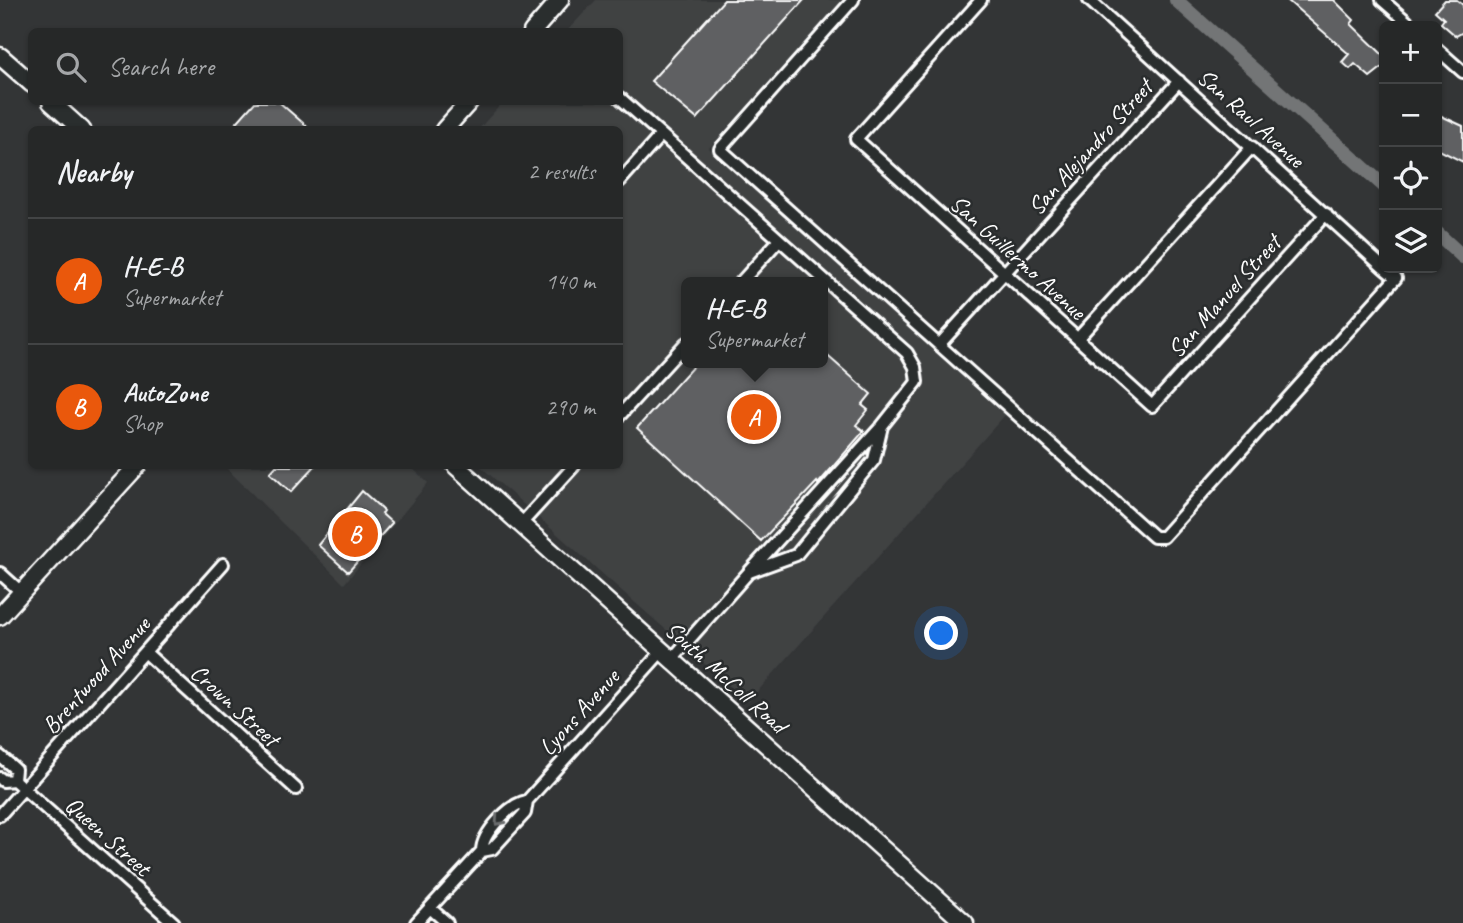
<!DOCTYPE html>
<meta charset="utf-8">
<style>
:root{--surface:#262828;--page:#323434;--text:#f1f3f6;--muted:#a4a6a8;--line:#424445;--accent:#ea580c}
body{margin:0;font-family:Caveat,sans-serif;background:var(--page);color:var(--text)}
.controls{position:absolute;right:21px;top:21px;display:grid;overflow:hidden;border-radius:10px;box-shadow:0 2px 5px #0004}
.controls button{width:63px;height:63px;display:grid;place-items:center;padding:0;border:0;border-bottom:2px solid var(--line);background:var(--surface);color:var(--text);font:35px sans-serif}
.you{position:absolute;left:942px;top:634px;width:24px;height:24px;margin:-18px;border:5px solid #fff;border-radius:50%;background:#1a73e8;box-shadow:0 0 0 10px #1a73e833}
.badge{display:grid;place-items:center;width:46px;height:46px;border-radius:50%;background:var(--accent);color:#fff;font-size:23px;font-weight:700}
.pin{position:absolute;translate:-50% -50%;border:4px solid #fff;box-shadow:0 2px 7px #0006}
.popup{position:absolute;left:681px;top:277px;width:147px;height:91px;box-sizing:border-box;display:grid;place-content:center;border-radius:10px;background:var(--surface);filter:drop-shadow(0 2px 5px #0005);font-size:23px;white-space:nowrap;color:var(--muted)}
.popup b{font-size:26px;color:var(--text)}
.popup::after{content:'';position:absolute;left:50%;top:100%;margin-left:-14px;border:14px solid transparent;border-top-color:var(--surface)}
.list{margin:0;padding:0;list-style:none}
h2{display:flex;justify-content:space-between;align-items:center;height:91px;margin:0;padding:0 28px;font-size:30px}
h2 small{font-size:23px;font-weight:400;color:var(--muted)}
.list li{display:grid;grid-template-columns:46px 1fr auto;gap:21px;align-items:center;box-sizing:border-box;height:126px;padding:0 28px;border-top:2px solid var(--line)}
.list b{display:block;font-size:26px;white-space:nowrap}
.list p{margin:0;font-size:23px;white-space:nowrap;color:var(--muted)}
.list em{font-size:23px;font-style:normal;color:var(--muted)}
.icon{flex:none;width:38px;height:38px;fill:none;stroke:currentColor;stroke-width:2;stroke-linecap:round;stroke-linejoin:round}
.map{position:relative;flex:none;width:1463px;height:923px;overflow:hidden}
.search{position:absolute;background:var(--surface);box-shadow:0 2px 5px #0004;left:28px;top:28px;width:595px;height:77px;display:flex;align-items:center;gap:18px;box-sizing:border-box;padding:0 24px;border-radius:10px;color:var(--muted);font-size:26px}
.panel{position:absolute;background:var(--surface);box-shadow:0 2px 5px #0004;left:28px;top:126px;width:595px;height:343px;border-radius:10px}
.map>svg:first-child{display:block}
</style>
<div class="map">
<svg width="1463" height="923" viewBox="0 0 1463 923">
<rect width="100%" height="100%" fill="#333536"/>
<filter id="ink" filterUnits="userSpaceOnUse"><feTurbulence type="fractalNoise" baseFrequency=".0143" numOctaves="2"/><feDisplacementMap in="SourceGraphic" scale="14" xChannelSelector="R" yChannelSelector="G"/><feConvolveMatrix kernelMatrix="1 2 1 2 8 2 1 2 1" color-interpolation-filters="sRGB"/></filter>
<g filter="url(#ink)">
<path fill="#404243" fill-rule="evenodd" d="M596,0H843L709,148L1005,415L748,702L480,466H620V130H478L503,102H620V32L567,31ZM686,282H822V363H686Z
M224,466H410L428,483L344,584Z"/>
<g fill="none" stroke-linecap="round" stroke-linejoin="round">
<path stroke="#737576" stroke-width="14" d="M1176,0L1384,186
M1437,233L1463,257"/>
</g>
<path fill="#5f6162" stroke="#fff" stroke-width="2" d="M724,0H804L697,119L651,81Z
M1287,0H1334L1354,20L1351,24L1384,56V66L1370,77L1355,64L1350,69L1342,62L1349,54Z
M1445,0H1457L1463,5V32L1456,36L1441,23L1444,19L1435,11Z
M255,102H279L311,130H230Z
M1437,114L1463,126V162L1437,149Z
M822,351L871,394L862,405L868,410L856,425L864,431L818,484L817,482L761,541L637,428L696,363H822Z
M276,466H315L291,492L270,473Z
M362,491L384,511L382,514L392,523L348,572L318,545Z"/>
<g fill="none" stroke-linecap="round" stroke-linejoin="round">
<g stroke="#fff" stroke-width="16">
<path id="minor" d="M853,0L720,149L1154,537H1163L1396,278L1384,268
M981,0L856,139L1152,406L1326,214
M1089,0L1384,268
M1382,0L1412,26
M1437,49L1463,72
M620,98L907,353L915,367L917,382L882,426L874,460L796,555L749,572L672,659
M620,181L661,135
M741,282L779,240
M1078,338L1252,147
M939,345L1179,81
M620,415L686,343
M521,524L574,466
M750,571L880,428
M0,573L21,592
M145,652L296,789
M0,756L15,769L14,780
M0,778L3,781L14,780L174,923
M0,815L223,564
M482,851L492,849L525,813L527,801L662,651
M430,908L447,923
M416,923L482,851C482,833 510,804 527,801"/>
</g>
<g stroke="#fff" stroke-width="21">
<path id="secondary" d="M532,32L560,0
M0,56L32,84
M51,102L82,130
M444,130L469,102
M456,466L965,923
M0,616L137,466"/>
</g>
<use href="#minor" stroke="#2a2d2e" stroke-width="10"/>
<use href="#secondary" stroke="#2a2d2e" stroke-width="16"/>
</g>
<defs><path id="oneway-chevron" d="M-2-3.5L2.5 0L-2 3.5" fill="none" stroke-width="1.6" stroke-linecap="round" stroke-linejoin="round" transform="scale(1.75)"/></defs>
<use stroke="#6a6c6d" href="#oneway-chevron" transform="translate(499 821) rotate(132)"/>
</g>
<g text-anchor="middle" stroke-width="5" stroke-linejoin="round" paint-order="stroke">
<g font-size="24" fill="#fff" stroke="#2a2d2e">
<text transform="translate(1251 118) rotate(42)" y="8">San Raul Avenue</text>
<text transform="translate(1090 147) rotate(-48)" y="8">San Alejandro Street</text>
<text transform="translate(1018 257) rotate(42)" y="8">San Guillermo Avenue</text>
<text transform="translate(1224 296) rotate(-48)" y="8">San Manuel Street</text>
<text transform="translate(96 675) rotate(-48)" y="8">Brentwood Avenue</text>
<text transform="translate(726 677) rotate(42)" y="8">South McColl Road</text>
<text transform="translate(235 705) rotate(42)" y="8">Crown Street</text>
<text transform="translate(579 712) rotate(-48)" y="8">Lyons Avenue</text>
<text transform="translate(108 836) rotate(42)" y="8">Queen Street</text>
</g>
</g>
</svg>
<div class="controls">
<button>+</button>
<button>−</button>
<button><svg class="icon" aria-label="locate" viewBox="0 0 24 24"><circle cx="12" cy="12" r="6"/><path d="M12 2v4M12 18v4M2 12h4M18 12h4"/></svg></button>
<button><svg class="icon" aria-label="layers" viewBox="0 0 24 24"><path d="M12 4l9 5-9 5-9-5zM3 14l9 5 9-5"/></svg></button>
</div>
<div class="you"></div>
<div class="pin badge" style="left:754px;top:417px">A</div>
<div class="popup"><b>H-E-B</b>Supermarket</div>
<div class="pin badge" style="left:355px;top:534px">B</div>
<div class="search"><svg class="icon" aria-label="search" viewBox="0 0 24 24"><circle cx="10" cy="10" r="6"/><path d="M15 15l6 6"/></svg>Search here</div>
<section class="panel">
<h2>Nearby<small>2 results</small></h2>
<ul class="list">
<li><span class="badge">A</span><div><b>H-E-B</b><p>Supermarket</p></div><em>140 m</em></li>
<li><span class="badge">B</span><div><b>AutoZone</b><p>Shop</p></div><em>290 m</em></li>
</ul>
</section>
</div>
